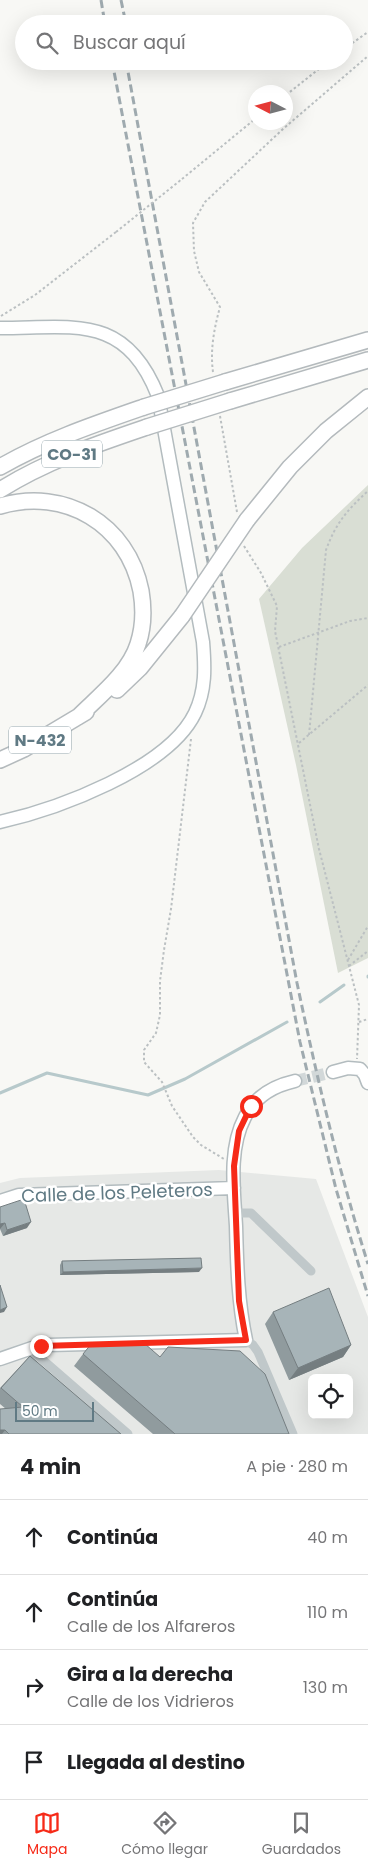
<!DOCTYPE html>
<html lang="es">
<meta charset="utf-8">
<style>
:root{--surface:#fff;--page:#f2f2f2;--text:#202124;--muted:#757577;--line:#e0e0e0;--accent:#f62a18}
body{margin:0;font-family:Poppins,sans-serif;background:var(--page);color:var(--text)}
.controls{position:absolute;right:15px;bottom:15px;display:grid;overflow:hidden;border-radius:8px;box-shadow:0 5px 20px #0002}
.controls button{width:45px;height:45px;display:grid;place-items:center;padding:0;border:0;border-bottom:1px solid var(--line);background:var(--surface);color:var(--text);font:25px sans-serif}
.compass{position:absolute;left:248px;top:85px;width:45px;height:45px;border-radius:50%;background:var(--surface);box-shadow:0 5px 20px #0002;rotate:276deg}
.scale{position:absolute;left:15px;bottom:12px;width:79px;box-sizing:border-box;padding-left:5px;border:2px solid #607a84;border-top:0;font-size:14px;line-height:18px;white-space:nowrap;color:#607a84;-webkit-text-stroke:4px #fff;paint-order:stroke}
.stop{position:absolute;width:15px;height:15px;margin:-11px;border:4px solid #f62a18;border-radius:50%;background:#fff}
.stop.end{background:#f62a18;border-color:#fff;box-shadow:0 1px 5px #0008}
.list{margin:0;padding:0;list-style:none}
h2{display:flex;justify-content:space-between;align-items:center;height:65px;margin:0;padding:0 20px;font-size:21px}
h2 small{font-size:16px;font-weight:400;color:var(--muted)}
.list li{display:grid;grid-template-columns:32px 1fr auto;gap:15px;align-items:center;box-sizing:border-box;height:75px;padding:0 20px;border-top:1px solid var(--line)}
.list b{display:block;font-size:19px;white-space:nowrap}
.list p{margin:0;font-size:16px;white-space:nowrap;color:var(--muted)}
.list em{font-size:16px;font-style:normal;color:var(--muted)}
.icon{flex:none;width:28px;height:28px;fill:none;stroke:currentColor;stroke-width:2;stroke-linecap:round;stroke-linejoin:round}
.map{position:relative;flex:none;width:368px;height:1434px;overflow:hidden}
.search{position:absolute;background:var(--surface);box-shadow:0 5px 20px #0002;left:15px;right:15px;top:15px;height:55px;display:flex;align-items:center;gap:12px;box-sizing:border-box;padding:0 18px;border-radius:28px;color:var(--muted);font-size:19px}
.sheet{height:365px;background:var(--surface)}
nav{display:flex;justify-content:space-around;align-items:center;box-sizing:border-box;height:70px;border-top:1px solid var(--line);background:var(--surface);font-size:14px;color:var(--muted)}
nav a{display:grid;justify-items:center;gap:2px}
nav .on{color:var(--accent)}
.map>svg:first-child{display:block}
</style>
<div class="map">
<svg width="368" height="1434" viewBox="0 0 368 1434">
<rect width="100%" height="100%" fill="#f8f8f5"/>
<path fill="#e6e8e6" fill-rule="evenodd" d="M219,1170L316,1179L368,1317V1434H0V1183L20,1178ZM312,1378H349V1415H312Z"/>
<path fill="#d9ded4" d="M368,485V958L338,973L296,765L259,599L302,548Z"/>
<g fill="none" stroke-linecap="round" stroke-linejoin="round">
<path stroke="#b7c9cb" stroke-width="3" d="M368,977V976
M320,1002L344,985
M0,1093L47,1073L148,1095L185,1079L287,1022"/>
<path stroke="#d2d8d9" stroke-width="12" stroke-dasharray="12 6" stroke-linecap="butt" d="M295,1081L333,1072"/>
<g stroke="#b3bcbf" stroke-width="15">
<path id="secondary" d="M0,328C74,328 125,313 158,396L203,642C205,667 206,690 195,713C168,769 57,809 0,822
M333,1072L348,1068L360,1069L365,1075L368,1083
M0,1201L19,1195L234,1188
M0,1359L32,1348L48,1345L246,1340C238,1302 237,1265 236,1226C234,1191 228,1149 245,1117C255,1096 273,1086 295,1081"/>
</g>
<g stroke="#b4babd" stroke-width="18">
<path id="highway" d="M225,382L368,340
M230,401L368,360
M0,467C45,441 95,424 144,407
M0,490C46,461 97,444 147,427
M0,506C65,487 128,524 141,591C144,609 144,626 138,644C129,673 99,696 78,717
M247,520L290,467L326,431L368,397
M117,690L140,668L182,616
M0,760L24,749L86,712"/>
</g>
<path stroke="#bbc0c2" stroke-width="2" stroke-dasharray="2.5 2.5" stroke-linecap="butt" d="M344,49L368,32
M286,95L329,61
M182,179L255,119
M1,316L35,295L116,232
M213,372C210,350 214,329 220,307L199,272L194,251L193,223L205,202L283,129L368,56
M220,416L237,512
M244,546L261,573L277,606L275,631L319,849L359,1005L357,1059
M279,647L350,621L368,618
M309,735L326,550C336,523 347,510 368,491
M191,739L171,909L164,950L160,981V1015L156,1033L144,1050V1062L162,1082L172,1106L193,1137L201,1145L224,1159
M299,743L368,685
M348,960L368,926
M349,966L368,951
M359,1022L368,1019"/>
<path stroke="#c0c8ca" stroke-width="9" d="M235,1213H251L311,1271
M246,1340L253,1345L258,1352L293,1434
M26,1350L37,1355L128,1434"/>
<use href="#secondary" stroke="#fff" stroke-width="12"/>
<use href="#highway" stroke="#fff" stroke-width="15"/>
<path stroke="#9faaaf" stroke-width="3" stroke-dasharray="8 4" stroke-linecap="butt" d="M101,0L105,24
M121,0L126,24
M112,61L300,1042L336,1189L368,1296
M126,61L297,983C317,1078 339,1172 368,1264"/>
<g stroke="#b4babd" stroke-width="18" stroke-linecap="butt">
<path id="highway-bridge" d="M144,407L225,382
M147,427L230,401
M182,616L247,520"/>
</g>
<path stroke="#bbc0c2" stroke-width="2" stroke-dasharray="2.5 2.5" stroke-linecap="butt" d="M116,232L182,179"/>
<use href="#highway-bridge" stroke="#fff" stroke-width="15"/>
</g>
<path fill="#909b9e" d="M0,1207L27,1228L3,1236L0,1229Z
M62,1261L199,1272L60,1275V1265Z
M273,1312L351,1345L343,1357L289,1380L265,1324Z
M83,1354L160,1357L289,1434H153L74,1366Z
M30,1356L121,1434H0L6,1409L0,1404V1388Z"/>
<path fill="#757e81" d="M31,1222L27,1228L3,1236L7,1230Z
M5,1223L0,1229V1224Z
M202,1268L199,1272L60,1275L63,1272Z
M7,1307L4,1312L0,1313V1310Z
M351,1345L343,1357L289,1380L298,1368Z
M0,1430H5L2,1434H0Z"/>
<path fill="#a7b4b8" stroke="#757e81" d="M24,1199L31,1222L7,1230L5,1223L0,1224V1207Z
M201,1258L202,1268L63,1272L62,1261Z
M0,1285L7,1307L0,1310Z
M329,1288L351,1345L298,1368L273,1312Z
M92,1343H144L160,1357L168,1347L240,1351L265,1374L289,1434H175L83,1354Z
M30,1356L121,1434H9L5,1430H0V1409L23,1407L1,1388Z"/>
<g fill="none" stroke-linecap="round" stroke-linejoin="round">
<path stroke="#f62a18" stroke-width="6" d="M41,1346L246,1340L239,1301L234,1166L239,1131L251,1106"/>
</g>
<g text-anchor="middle" stroke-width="5" stroke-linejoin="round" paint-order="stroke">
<g fill="#fff" stroke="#90a2a9" stroke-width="1">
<rect x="42" y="440.5" width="60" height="27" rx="4"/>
<rect x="9" y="726.5" width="62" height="27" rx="4"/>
</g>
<g font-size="16" font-weight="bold" fill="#607a84">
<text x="72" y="460">CO-31</text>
<text x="40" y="746">N-432</text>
</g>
<g font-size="18" fill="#607a84" stroke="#fff">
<text transform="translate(117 1193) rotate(-2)" y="6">Calle de los Peleteros</text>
</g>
</g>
</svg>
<div class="controls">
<button><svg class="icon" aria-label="locate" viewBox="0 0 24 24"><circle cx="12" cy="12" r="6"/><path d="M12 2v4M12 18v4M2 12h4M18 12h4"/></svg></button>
</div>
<svg class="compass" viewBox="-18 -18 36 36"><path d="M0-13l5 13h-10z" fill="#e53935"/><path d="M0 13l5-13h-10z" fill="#757577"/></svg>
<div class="scale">50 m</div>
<div class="stop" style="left:251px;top:1106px"></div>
<div class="stop end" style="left:41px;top:1346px"></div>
<div class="search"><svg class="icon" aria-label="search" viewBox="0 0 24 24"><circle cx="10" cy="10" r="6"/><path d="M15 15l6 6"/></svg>Buscar aquí</div>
</div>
<section class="sheet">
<h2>4 min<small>A pie · 280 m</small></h2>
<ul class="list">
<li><svg class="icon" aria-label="ahead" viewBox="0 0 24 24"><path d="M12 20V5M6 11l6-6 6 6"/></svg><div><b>Continúa</b></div><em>40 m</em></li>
<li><svg class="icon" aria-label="ahead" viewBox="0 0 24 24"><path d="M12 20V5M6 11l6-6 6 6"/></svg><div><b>Continúa</b><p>Calle de los Alfareros</p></div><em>110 m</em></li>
<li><svg class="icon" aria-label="right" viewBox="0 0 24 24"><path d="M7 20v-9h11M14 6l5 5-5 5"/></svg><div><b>Gira a la derecha</b><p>Calle de los Vidrieros</p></div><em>130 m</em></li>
<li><svg class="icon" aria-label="arrive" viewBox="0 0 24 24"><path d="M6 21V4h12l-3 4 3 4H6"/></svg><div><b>Llegada al destino</b></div></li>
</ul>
</section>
<nav>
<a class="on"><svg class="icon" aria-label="map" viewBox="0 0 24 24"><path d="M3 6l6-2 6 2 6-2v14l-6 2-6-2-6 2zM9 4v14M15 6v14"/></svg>Mapa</a>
<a><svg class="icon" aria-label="directions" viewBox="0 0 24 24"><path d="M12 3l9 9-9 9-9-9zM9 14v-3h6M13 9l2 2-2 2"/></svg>Cómo llegar</a>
<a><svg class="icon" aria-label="saved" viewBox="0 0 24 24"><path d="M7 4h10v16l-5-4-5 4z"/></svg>Guardados</a>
</nav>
